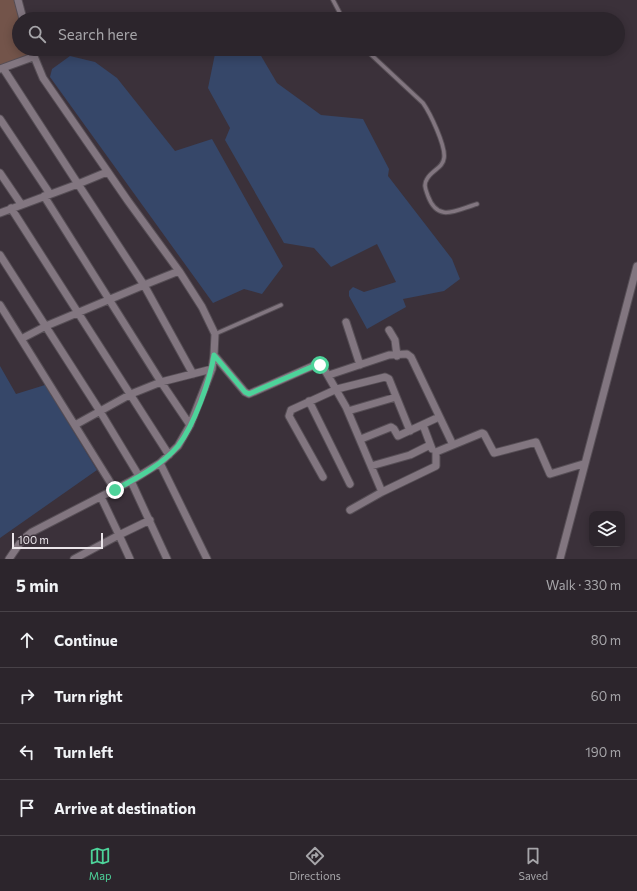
<!DOCTYPE html>
<meta charset="utf-8">
<style>
:root{--surface:#2c252c;--page:#342d34;--text:#f1f3f6;--muted:#a6a5a9;--line:#484248;--accent:#4dd39a}
body{margin:0;font-family:Commissioner,sans-serif;background:var(--page);color:var(--text)}
.controls{position:absolute;right:12px;bottom:12px;display:grid;overflow:hidden;border-radius:8px;box-shadow:0 2px 10px #0003}
.controls button{width:36px;height:36px;display:grid;place-items:center;padding:0;border:0;border-bottom:1px solid var(--line);background:var(--surface);color:var(--text);font:20px sans-serif}
.scale{position:absolute;left:12px;bottom:10px;width:91px;box-sizing:border-box;padding-left:4px;border:2px solid #ebe5ea;border-top:0;font-size:11px;line-height:14px;white-space:nowrap;color:#ebe5ea;-webkit-text-stroke:3px #3b313a;paint-order:stroke}
.stop{position:absolute;width:12px;height:12px;margin:-9px;border:3px solid #4dd39a;border-radius:50%;background:#fff}
.stop.end{background:#4dd39a;border-color:#fff;box-shadow:0 1px 4px #0008}
.list{margin:0;padding:0;list-style:none}
h2{display:flex;justify-content:space-between;align-items:center;height:52px;margin:0;padding:0 16px;font-size:17px}
h2 small{font-size:13px;font-weight:400;color:var(--muted)}
.list li{display:grid;grid-template-columns:26px 1fr auto;gap:12px;align-items:center;box-sizing:border-box;height:56px;padding:0 16px;border-top:1px solid var(--line)}
.list b{display:block;font-size:15px;white-space:nowrap}
.list em{font-size:13px;font-style:normal;color:var(--muted)}
.icon{flex:none;width:22px;height:22px;fill:none;stroke:currentColor;stroke-width:2;stroke-linecap:round;stroke-linejoin:round}
.map{position:relative;flex:none;width:637px;height:559px;overflow:hidden}
.search{position:absolute;background:var(--surface);box-shadow:0 2px 10px #0003;left:12px;right:12px;top:12px;height:44px;display:flex;align-items:center;gap:10px;box-sizing:border-box;padding:0 14px;border-radius:22px;color:var(--muted);font-size:15px}
.sheet{height:276px;background:var(--surface)}
nav{display:flex;justify-content:space-around;align-items:center;box-sizing:border-box;height:56px;border-top:1px solid var(--line);background:var(--surface);font-size:11px;color:var(--muted)}
nav a{display:grid;justify-items:center;gap:2px}
nav .on{color:var(--accent)}
.map>svg:first-child{display:block}
</style>
<div class="map">
<svg width="637" height="559" viewBox="0 0 637 559">
<rect width="100%" height="100%" fill="#3b313a"/>
<path fill="#73544a" d="M0,0H16L21,19H19V49H28L30,57L0,66Z"/>
<path fill="#364769" d="M216,49H257L277,83L321,115L363,119L389,169L388,176L452,259L460,279L444,291L403,299L406,307L367,329L349,296V291L353,287L364,292L396,282L377,244L331,267L314,248L284,243L225,140L230,128L208,88Z
M70,56L95,62L117,78L175,151L212,139L283,266L262,294L244,289L213,303L50,77L52,69Z
M0,366L16,394L45,385L97,470L0,538Z"/>
<g fill="none" stroke-linecap="round" stroke-linejoin="round">
<g stroke="#564e55" stroke-width="5.5">
<path id="lane" d="M333,0L343,19
M365,49L423,103C430,113 446,146 444,158C443,168 432,170 427,179C423,185 426,190 428,196C438,223 456,210 477,204
M215,334L281,305"/>
</g>
<g stroke="#564e55" stroke-width="9">
<path id="street" d="M18,0L23,19
M3,68L78,184L107,172
M0,69L33,57
M0,119L50,194
M0,173L21,204
M44,196L161,382L131,394L75,425
M11,208L169,455
M0,213L78,184L144,285L46,326L21,339
M0,255L98,408L139,476
M179,271L144,285L193,374
M0,305L115,490
M346,322L360,365
M389,330L395,340L397,356
M214,355L245,392L249,394L315,365L323,367L346,407L382,492L350,510
M329,375L389,355L407,354L411,357L453,445
M309,401L350,484
M348,411L396,397
M190,425L161,382L212,369
M423,425L432,449
M361,439L391,427L394,429L398,436L439,417
M160,463L207,559
M371,466L410,455L430,445
M323,477L289,416L291,410L337,389L385,377L389,379L410,431
M131,481L167,559
M382,492L436,466V452L482,433L484,434L494,453L536,442L550,474L583,464
M101,497L119,535L150,520
M9,559L22,540L32,532L131,481L160,463L178,446L190,425L212,369L214,355L215,334L202,307L179,271L128,201L43,78L31,49
M74,559L119,535L130,559
M560,559L637,266"/>
</g>
<use href="#lane" stroke="#827680" stroke-width="3.5"/>
<use href="#street" stroke="#827680" stroke-width="7"/>
</g>
<g fill="none" stroke-linecap="round" stroke-linejoin="round">
<path stroke="#4dd39a" stroke-width="5" d="M115,490C137,478 162,465 178,446C194,425 210,381 214,355L245,392L249,394L316,365H320"/>
</g>
</svg>
<div class="controls">
<button><svg class="icon" aria-label="layers" viewBox="0 0 24 24"><path d="M12 4l9 5-9 5-9-5zM3 14l9 5 9-5"/></svg></button>
</div>
<div class="scale">100 m</div>
<div class="stop" style="left:320px;top:365px"></div>
<div class="stop end" style="left:115px;top:490px"></div>
<div class="search"><svg class="icon" aria-label="search" viewBox="0 0 24 24"><circle cx="10" cy="10" r="6"/><path d="M15 15l6 6"/></svg>Search here</div>
</div>
<section class="sheet">
<h2>5 min<small>Walk · 330 m</small></h2>
<ul class="list">
<li><svg class="icon" aria-label="ahead" viewBox="0 0 24 24"><path d="M12 20V5M6 11l6-6 6 6"/></svg><div><b>Continue</b></div><em>80 m</em></li>
<li><svg class="icon" aria-label="right" viewBox="0 0 24 24"><path d="M7 20v-9h11M14 6l5 5-5 5"/></svg><div><b>Turn right</b></div><em>60 m</em></li>
<li><svg class="icon" aria-label="left" viewBox="0 0 24 24"><path d="M17 20v-9H6M10 6l-5 5 5 5"/></svg><div><b>Turn left</b></div><em>190 m</em></li>
<li><svg class="icon" aria-label="arrive" viewBox="0 0 24 24"><path d="M6 21V4h12l-3 4 3 4H6"/></svg><div><b>Arrive at destination</b></div></li>
</ul>
</section>
<nav>
<a class="on"><svg class="icon" aria-label="map" viewBox="0 0 24 24"><path d="M3 6l6-2 6 2 6-2v14l-6 2-6-2-6 2zM9 4v14M15 6v14"/></svg>Map</a>
<a><svg class="icon" aria-label="directions" viewBox="0 0 24 24"><path d="M12 3l9 9-9 9-9-9zM9 14v-3h6M13 9l2 2-2 2"/></svg>Directions</a>
<a><svg class="icon" aria-label="saved" viewBox="0 0 24 24"><path d="M7 4h10v16l-5-4-5 4z"/></svg>Saved</a>
</nav>
